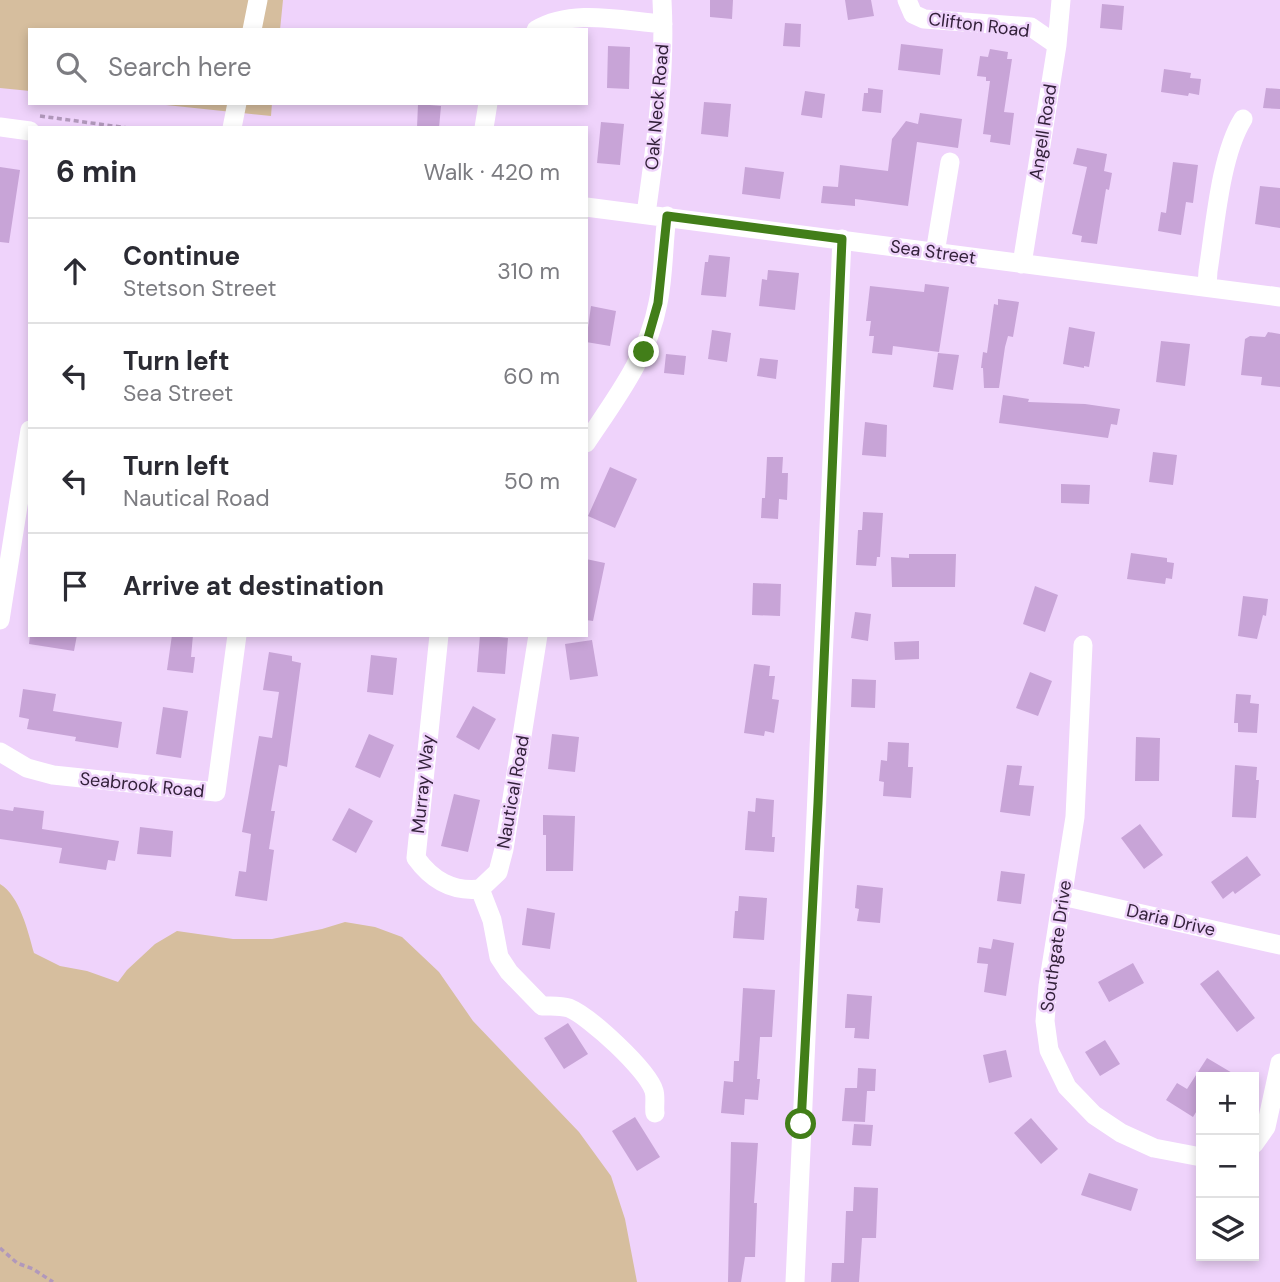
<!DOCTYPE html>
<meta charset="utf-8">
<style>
:root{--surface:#fff;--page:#f2f2f3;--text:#2b2b33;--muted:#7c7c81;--line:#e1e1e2}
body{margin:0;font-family:"DM Sans",sans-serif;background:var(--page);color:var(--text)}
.controls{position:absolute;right:21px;bottom:21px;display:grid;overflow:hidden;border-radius:0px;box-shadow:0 4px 10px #0003}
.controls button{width:63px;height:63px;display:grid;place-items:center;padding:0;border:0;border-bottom:2px solid var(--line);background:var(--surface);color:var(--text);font:35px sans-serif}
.stop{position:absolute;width:21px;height:21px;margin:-16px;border:5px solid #427e19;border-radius:50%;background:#fff}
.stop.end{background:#427e19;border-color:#fff;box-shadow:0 2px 7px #0008}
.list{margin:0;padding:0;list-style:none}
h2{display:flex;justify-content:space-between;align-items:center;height:91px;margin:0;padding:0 28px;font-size:30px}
h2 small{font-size:23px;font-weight:400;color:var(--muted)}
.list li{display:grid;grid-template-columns:46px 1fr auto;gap:21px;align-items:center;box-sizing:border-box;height:105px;padding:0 28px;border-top:2px solid var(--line)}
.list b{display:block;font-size:26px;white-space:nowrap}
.list p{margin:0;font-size:23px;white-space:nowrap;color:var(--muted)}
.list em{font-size:23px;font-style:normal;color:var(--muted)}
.icon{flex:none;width:38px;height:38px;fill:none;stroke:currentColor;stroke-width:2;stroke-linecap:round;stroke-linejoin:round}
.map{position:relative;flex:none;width:1280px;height:1282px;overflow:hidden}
.search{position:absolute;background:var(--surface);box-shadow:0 4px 10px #0003;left:28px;top:28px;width:560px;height:77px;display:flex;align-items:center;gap:18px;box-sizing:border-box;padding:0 24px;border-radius:0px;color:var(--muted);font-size:26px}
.panel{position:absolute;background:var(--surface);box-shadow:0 4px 10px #0003;left:28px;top:126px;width:560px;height:511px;border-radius:0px}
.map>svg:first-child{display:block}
</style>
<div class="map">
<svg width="1280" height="1282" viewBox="0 0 1280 1282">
<rect width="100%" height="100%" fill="#efd3fb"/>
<path fill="#d6be9e" d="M0,0H283L280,30H30V91L0,88Z
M147,103H272L271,116Z
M0,884C20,896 28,932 34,953L60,966L87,971L118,982L127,970L155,944L177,931L233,939H272L322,929L345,922L375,927L402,937L439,972L473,1021L579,1132L611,1176L625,1219L637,1282H0Z"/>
<path fill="#c8a4d7" d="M710,0H733L732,19L710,17Z
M845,0H871L874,16L848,20Z
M1102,4L1124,6L1122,30L1100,28Z
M785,23L801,24L800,47L783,46Z
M901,44L943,49L940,75L898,70Z
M608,46L630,47L629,89L607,88Z
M990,49L1008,52L1007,59H1012L1004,112L1014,113L1010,145L990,142L991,135L983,134L990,81H986V77L977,76L980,56L988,57Z
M1164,69L1191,73L1190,78L1201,79L1199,95L1189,93L1188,96L1161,92Z
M868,88L883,90L881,113L862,111L864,93H868Z
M1266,88L1280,89V109L1263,108Z
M805,91L825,94L822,118L801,115Z
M704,102L731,104L728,137L701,134Z
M418,104L441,106L439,128H417Z
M920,113L962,119L958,148L917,142L908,206L855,199V206L821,203L823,186L838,187L840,165L888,171L892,139L906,121L918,124Z
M601,122L624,124L620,165L597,163Z
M1077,148L1107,154L1104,171L1112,173L1109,190L1106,189L1097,244L1081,242L1082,236L1072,234L1087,167L1073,164Z
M1173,162L1198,165L1193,203L1186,202L1181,235L1158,231L1161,212L1166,213Z
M0,167L20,170L9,243L0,242Z
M745,167L784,172L780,199L742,194Z
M1260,186L1280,188V228L1255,224Z
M709,255L730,257L726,297L701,295L705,262H708Z
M768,270L799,273L795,310L759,306L762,279L767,280Z
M925,284L949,287L939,352L893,346L892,355L872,353L874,336H869L871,321H866L870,286L924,292Z
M998,299L1019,302L1013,337L1008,336L1005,347L999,388H984L983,368H981L983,352L987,353L994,304L998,305Z
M591,306L616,311L610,346L586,342Z
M1069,327L1095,332L1089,367L1084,366V368L1063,364Z
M712,330L731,333L727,362L708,359Z
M1268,332L1280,334V387L1261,385L1262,377L1241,375L1245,339L1250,336L1265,337Z
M1161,341L1190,344L1185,386L1156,382Z
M938,353L959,355L953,390L933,387Z
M666,354L686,356L684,375L664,373Z
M760,358L778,360L776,379L757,376Z
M1003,395L1029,399L1028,402L1085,404L1120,409L1117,425L1111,424L1108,438L999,423Z
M865,422L887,425L886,457L862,455Z
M1153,452L1177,455L1173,485L1149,482Z
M767,457H783L782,473H788L787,500L779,499L778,519L761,518L762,498H765Z
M610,467L637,479L615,528L588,516Z
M1061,484L1090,485L1089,504L1061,503Z
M863,512L883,513L880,557H877L876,566L856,565L858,530H862Z
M1131,553L1167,558V562L1174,563L1172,579L1166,578L1165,584L1127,579Z
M909,554H956L955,587H892L891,557L909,558Z
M586,559L605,563L593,621L586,620Z
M753,583L781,584L780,616L752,615Z
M1035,586L1058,595L1045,632L1023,624Z
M1243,596L1268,599L1266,616L1263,615L1257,639L1238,636Z
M855,612L871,614L868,641L851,638Z
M30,635H77L74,651L29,644Z
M172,635H193L191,657H195L193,673L167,670Z
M480,635L508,638L505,674L477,672Z
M592,640L598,676L570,680L565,644Z
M919,641V659L895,660L894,642Z
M269,652L292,656V661L301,663L287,767L279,765L271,811H275L269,849L274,850L267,901L235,896L239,871L246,872L251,834L242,832L259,736L272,738L279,692L263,690Z
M371,655L397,658L393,695L367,692Z
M754,664L770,666L769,676H775L772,699L779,700L774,733L765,731L764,736L744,733Z
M1030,672L1052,681L1038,716L1016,708Z
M852,679L876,680L875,708L851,707Z
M23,689L56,694L53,711L122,722L118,748L75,741L76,737L27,729L29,719L19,717Z
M1236,694L1251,695L1250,703L1259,704L1257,733L1238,732V723H1234Z
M473,706L496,719L479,750L456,737Z
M163,707L188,711L181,758L156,754Z
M369,734L394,745L380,778L355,767Z
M552,734L579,737L575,772L548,769Z
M1136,737L1160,738L1159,781H1135Z
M888,742L909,743L908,767H913L911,798L883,796L884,782L879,781L881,760L887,761Z
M1007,765L1022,766L1019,785L1034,786L1030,816L1000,812Z
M1235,765L1257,767L1256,780H1259L1256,818L1232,817Z
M454,794L480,800L468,852L441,846Z
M756,798L774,800L772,837H775L774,852L745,850L748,811L755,812Z
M14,807L44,811L42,829L119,841L115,861L108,860L106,870L59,863L62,848L0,839V809L13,811Z
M349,808L373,821L356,853L332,840Z
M543,815L575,816L573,871H546V835H543Z
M1140,824L1163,855L1144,869L1121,838Z
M140,827L173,831L171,857L137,854Z
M1247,856L1261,875L1235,894L1233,891L1223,899L1211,882Z
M1001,871L1025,874L1021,904L997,901Z
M857,885L883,888L880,923L857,921L859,909L855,908Z
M739,896L767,898L764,940L733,938L735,911H738Z
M527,908L555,913L550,949L522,945Z
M993,939L1014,943L1006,996L984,992L988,964L977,963L979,947L991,949Z
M1133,963L1144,983L1109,1002L1098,982Z
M1218,970L1255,1018L1237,1032L1200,984Z
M743,988L775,990L772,1037H760L757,1079H760L758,1100L745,1099L744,1115L721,1113L724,1081L733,1082L734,1061H739Z
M847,994L872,996L869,1039L854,1038L855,1028H845Z
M568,1023L588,1054L564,1069L544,1038Z
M1105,1040L1120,1064L1100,1076L1085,1052Z
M1006,1050L1012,1077L989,1083L983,1055Z
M1207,1058L1239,1077H1201V1104L1193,1117L1166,1100L1177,1083L1187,1089Z
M858,1068L876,1069L875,1091H867L865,1122L842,1121L845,1088H857Z
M635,1117L660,1157L637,1171L612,1131Z
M1031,1118L1058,1149L1041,1164L1014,1133Z
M854,1124L873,1125L871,1146L852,1145Z
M731,1142L758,1143L754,1203H757L755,1257H745L741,1282H728Z
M1089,1173L1138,1189L1131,1211L1081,1195Z
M854,1187L878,1188L876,1238H862L859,1282H831L832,1263H844L846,1211H853Z"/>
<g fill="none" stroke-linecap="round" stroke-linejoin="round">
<path stroke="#b198bb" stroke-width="3.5" stroke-dasharray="5 3.5" stroke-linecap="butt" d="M40,116L128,128
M0,1248L17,1263L33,1269L53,1282"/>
<path stroke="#fff" stroke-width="19" d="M907,0L913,14L924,19L1031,27L1057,45
M252,30L258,0
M536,30C573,8 622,21 663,24
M0,127L30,131
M232,128L237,103
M484,128L488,103
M586,207L1280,297
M646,214C656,143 666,72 662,0
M935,253L950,162
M1022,264L1057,45L1061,0
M1207,287L1208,271C1215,227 1220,156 1243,119
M586,443C616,398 648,357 658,303C664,275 663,245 667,216
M0,620L30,430
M439,635L416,858C432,880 452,892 480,889
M1083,645L1075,817L1048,986L1045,1021L1049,1050L1067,1087L1094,1115L1121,1133L1154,1148L1201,1157
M0,752L27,768L53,775L216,792L237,635
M480,889L492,920L499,957L509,972L542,1006C550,1006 560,1005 569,1008C589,1016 648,1070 654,1091C656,1097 654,1107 655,1113
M480,889L498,872L504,849L538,635
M1062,896L1280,945
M1254,1144L1266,1127L1280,1063
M795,1282L842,239"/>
</g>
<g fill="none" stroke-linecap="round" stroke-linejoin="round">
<path stroke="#427e19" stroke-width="9" d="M644,352L658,303L667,216L842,239L818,803L801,1124"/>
</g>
<g text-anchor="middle" stroke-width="5" stroke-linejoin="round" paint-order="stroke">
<g font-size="18" fill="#33213a" stroke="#efd3fb">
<text transform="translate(979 25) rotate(7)" y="6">Clifton Road</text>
<text transform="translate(657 107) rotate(-85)" y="6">Oak Neck Road</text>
<text transform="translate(1043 132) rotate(-81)" y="6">Angell Road</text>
<text transform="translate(933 252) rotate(8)" y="6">Sea Street</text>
<text transform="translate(423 784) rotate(-84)" y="6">Murray Way</text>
<text transform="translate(142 785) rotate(6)" y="6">Seabrook Road</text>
<text transform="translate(513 792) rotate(-80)" y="6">Nautical Road</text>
<text transform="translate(1171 920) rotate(13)" y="6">Daria Drive</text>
<text transform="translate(1056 946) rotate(-82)" y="6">Southgate Drive</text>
</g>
</g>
</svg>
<div class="controls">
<button>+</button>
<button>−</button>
<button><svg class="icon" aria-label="layers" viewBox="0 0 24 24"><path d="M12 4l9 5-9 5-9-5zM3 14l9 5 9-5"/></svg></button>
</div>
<div class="stop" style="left:801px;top:1124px"></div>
<div class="stop end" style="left:644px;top:352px"></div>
<div class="search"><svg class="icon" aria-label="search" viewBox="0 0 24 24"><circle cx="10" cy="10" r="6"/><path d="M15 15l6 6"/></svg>Search here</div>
<section class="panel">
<h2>6 min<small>Walk · 420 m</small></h2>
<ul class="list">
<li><svg class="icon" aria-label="ahead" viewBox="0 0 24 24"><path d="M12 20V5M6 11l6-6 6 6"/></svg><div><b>Continue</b><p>Stetson Street</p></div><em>310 m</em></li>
<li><svg class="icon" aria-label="left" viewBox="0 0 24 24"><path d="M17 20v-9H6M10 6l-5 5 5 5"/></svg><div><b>Turn left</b><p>Sea Street</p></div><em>60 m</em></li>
<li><svg class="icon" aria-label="left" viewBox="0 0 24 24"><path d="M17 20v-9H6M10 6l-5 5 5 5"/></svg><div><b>Turn left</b><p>Nautical Road</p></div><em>50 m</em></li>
<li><svg class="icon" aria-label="arrive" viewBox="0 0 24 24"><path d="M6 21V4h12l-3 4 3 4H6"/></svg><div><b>Arrive at destination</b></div></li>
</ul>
</section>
</div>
